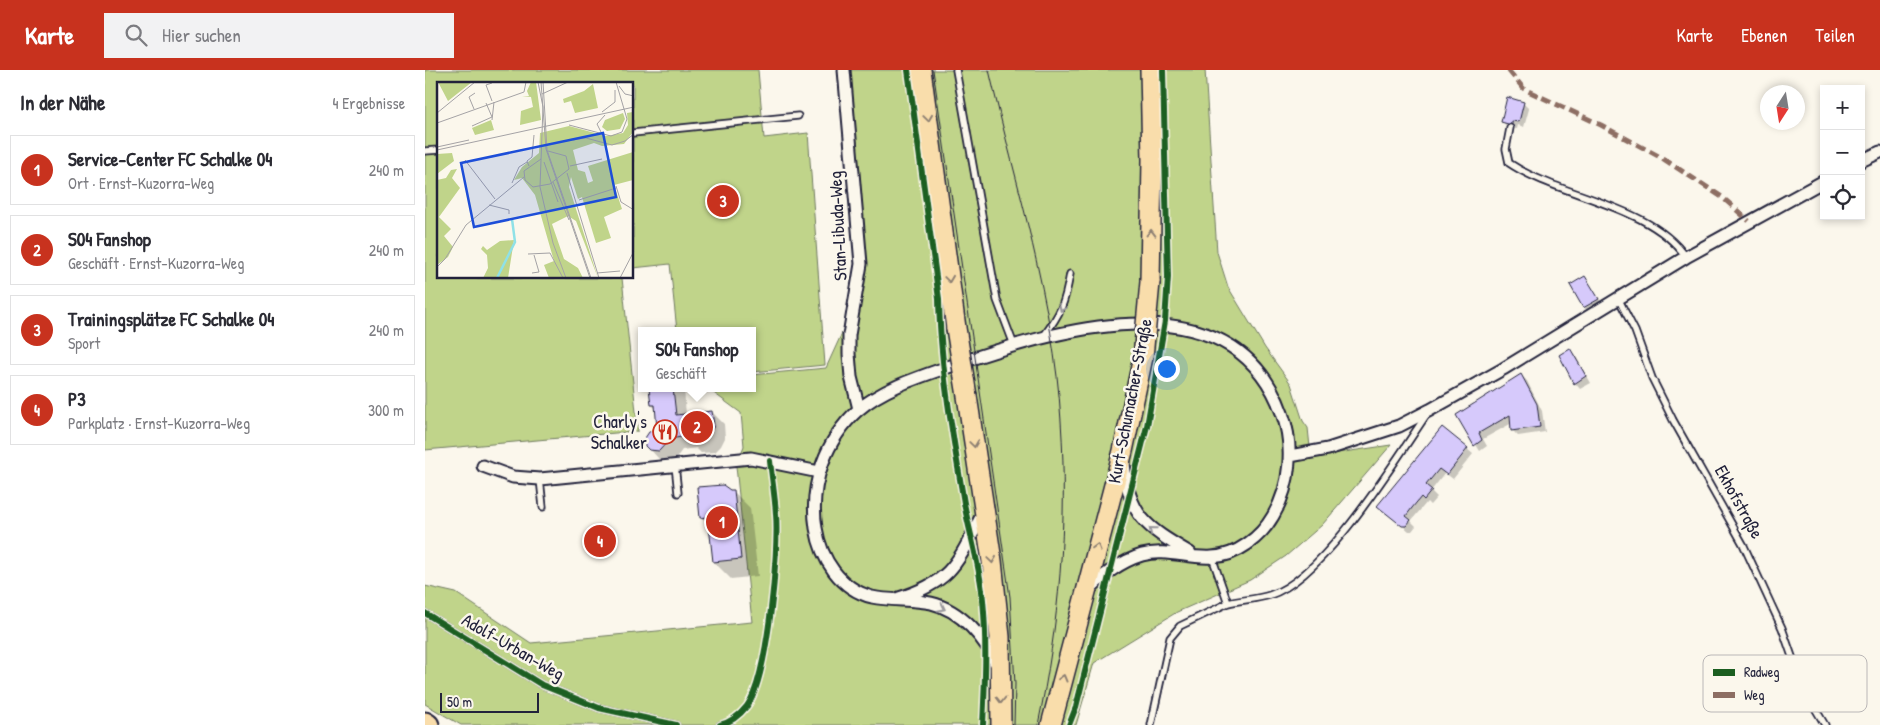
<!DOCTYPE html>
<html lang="de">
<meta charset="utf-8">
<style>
:root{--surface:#fff;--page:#f2f2f3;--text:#2b2b33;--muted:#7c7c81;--line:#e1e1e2;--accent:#c8321e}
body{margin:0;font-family:"Patrick Hand",sans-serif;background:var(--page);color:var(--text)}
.controls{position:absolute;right:15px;top:15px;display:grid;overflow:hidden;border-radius:0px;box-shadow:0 2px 8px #0003}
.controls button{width:45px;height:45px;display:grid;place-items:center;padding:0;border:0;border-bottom:1px solid var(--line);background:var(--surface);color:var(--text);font:25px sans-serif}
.compass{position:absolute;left:1335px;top:15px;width:45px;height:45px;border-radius:50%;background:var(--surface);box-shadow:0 2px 8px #0003;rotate:192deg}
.scale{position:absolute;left:15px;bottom:12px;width:99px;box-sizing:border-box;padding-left:5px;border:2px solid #22223b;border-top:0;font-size:14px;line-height:18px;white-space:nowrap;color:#22223b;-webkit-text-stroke:4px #fbf7ec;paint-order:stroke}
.you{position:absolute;left:741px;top:298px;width:18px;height:18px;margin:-12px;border:4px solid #fff;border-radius:50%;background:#1a73e8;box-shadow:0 0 0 8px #1a73e833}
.badge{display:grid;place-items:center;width:32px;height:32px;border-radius:50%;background:var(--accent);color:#fff;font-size:16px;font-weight:700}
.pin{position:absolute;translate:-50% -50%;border:2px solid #fff;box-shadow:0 1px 5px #0006}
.popup{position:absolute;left:213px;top:257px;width:118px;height:65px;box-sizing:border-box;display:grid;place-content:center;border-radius:0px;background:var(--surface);filter:drop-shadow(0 1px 4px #0005);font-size:16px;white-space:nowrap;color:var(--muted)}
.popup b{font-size:19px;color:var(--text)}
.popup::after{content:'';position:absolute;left:50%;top:100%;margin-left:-10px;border:10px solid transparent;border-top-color:var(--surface)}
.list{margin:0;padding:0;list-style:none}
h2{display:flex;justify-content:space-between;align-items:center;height:65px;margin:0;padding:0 20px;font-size:21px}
h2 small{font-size:16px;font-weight:400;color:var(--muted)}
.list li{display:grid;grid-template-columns:32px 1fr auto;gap:15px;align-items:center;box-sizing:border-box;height:70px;margin:0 10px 10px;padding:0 10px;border:1px solid var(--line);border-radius:0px}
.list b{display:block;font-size:19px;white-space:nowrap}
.list p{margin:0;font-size:16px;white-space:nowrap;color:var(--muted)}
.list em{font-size:16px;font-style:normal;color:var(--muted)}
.icon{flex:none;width:28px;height:28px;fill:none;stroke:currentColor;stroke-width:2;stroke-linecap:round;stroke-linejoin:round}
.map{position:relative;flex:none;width:1455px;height:655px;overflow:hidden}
header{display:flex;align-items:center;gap:30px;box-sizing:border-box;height:70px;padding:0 25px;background:var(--accent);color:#fff}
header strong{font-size:24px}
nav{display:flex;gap:28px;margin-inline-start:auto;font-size:18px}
.search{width:350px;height:45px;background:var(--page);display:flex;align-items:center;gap:12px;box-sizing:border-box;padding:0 18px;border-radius:0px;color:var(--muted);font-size:19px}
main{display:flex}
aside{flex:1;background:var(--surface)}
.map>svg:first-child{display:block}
</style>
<header>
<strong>Karte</strong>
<div class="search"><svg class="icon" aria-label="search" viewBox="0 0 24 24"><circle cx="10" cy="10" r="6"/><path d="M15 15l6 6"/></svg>Hier suchen</div>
<nav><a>Karte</a><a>Ebenen</a><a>Teilen</a></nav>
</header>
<main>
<aside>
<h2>In der Nähe<small>4 Ergebnisse</small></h2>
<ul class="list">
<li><span class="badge">1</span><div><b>Service-Center FC Schalke 04</b><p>Ort · Ernst-Kuzorra-Weg</p></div><em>240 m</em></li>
<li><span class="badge">2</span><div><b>S04 Fanshop</b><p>Geschäft · Ernst-Kuzorra-Weg</p></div><em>240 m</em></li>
<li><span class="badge">3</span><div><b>Trainingsplätze FC Schalke 04</b><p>Sport</p></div><em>240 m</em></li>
<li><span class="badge">4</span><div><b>P3</b><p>Parkplatz · Ernst-Kuzorra-Weg</p></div><em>300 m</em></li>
</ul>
</aside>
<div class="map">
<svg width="1455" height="655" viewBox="0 0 1455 655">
<rect width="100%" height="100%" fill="#fbf7ec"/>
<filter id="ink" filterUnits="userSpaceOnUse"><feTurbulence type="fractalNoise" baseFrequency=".02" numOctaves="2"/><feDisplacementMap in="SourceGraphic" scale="10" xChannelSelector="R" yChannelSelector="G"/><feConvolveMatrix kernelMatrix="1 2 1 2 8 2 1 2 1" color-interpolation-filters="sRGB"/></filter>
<g filter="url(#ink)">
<path fill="#c0d48a" stroke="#717b62" d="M0,0H333L339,68L383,63L400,295L327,302V261H252L245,194L208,198V14H14V208H197L213,361L0,380Z
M420,0H780L792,182L803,217L840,278L866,314L878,351L883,358L886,387L966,375L897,455L861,486L825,510L752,542L669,593L651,655H36L0,634V516L31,523L106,573L327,552L311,396L319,376L316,343L282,318H327V305L401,298L427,241L438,195Z"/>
<path fill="#0003" d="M1098,33L1104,39L1099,57L1093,55L1092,59L1083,57L1077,51Z
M1160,207L1178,235L1165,243L1159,237Z
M1145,279L1150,285L1166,313L1155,319L1150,313Z
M1096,305L1102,311L1117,341L1120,362L1093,366L1088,361L1087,353L1058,369L1062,376L1055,381L1033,346Z
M226,318H259L261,345L287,342L299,354L300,368L296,376L290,382L276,383L271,378L257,380L249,391L244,394L234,389L222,376L233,359L231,339L227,335Z
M1042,379L1048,384L1028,409L1020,403L1006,421L1012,427L1005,435L1002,432L986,451L991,456L987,461H984L954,436Z
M308,421L325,438L333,506L306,509L289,492L286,456L276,447Z"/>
<path fill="#d6c9fb" stroke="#22223b" d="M1082,27L1099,32L1094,52L1087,51V54H1083L1076,52Z
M1160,206L1174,229L1158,238L1145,215Z
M1145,278L1161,306L1149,314L1134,285Z
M1096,304L1112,334L1115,357L1086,361L1085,345L1054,363L1057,370L1049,376L1031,345Z
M224,318H248L251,345L287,341L289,356L284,364L277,370L262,372V366L245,369L234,381L224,380L220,376V368L224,362L232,359L230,335H226Z
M1017,357L1043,378L1022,405L1014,399L1001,415L1007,420L999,430L996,427L987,438L981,446L986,450L981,456H977L952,436Z
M298,415L305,420H309L316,489L288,492L284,456L282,447L275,448L272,417Z"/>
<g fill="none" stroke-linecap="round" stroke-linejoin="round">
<g stroke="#22223b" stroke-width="9">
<path id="lane" d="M531,0L572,230L589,275
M1085,58L1081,79L1084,93C1134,127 1225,134 1261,187
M208,63L373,46
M0,81L14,80
M1193,228L1210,261L1227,308L1248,350L1318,474L1357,558L1378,618L1400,655
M618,267C636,243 640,233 645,204
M250,395L253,423
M115,409L118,437
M803,533C817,530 832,529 845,525C898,509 970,391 1002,344
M0,543L117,615L174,638L251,655
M295,655L305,652
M726,655L745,568L755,556L803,533L787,487"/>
</g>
<g stroke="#22223b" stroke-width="15">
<path id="street" d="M419,0L436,194L424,265V284L426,307L434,339
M1436,91L1455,82
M865,386L903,379L974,356L1005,340L1078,299L1261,187L1399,111
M699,393C703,447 723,458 765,483
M58,396L88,407L115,409L326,388L394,402
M474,528C529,511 533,491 558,443
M572,596C561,569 536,540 506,533C487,529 466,531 447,527C415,519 396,489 391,458C384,415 401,369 433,340C462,315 505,304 540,291C641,257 809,209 857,343C869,375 866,415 848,446C836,467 812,486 787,487C763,489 741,478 717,485C697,491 676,506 663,521"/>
</g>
<g stroke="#22223b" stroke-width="22">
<path id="primary" d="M496,0L531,258
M725,0L727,90L725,212
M542,326L567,491L575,567L576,655
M626,655L698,381L718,287"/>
</g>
<g stroke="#22223b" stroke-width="25">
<path id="highway" d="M0,653L3,655"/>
</g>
<use href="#lane" stroke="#fbf7ec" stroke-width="5.5"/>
<use href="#street" stroke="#fbf7ec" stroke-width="11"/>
<use href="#primary" stroke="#f9ddab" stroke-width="19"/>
<use href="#highway" stroke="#f9ddab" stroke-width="21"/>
<path stroke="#22223b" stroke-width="1" d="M508,0L585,527L590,614L589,655
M564,0C591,116 629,232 636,351C643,454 634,554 613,655"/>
<g stroke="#22223b" stroke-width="22" stroke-linecap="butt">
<path id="primary-bridge" d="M531,258L542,326
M718,287L725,212"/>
</g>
<use href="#primary-bridge" stroke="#f9ddab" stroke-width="19"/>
<path stroke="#8d6e63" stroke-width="5" stroke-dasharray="10 5" stroke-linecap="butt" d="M1083,0L1099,19L1176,55L1237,88L1297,127L1324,151"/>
<g stroke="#fbf7ec" stroke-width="9">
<path id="cycleway" d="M483,0L514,229C515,294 528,368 539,433C545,465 555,496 558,530C562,571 560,613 558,655
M0,543L117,615L174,638L251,655
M295,655C306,652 315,645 322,636C343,608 354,481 351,444C350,427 347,409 345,391
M644,655L651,637L722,356L740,251L743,207L738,0"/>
</g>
<use href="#cycleway" stroke="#1b5e20" stroke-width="6"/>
</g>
<defs><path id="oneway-chevron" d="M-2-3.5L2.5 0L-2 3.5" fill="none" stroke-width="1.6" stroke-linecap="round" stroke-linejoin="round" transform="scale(1.25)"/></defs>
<g stroke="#8e8073">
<use href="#oneway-chevron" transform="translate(503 48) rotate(82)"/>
<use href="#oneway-chevron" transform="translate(726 163) rotate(-89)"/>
<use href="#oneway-chevron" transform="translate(524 209) rotate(82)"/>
<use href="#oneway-chevron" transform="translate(549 374) rotate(82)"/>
<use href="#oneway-chevron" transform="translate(672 477) rotate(-75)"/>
<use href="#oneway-chevron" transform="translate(567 490) rotate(82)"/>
<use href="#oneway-chevron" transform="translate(638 608) rotate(-75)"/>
<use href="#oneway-chevron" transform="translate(576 630) rotate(90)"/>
</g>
<g stroke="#99979c">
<use href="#oneway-chevron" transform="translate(637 238) rotate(115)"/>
<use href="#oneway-chevron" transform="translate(727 460) rotate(-140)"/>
<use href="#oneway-chevron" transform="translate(517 538) rotate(26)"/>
</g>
</g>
<defs>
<g id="restaurant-ring" transform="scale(1.25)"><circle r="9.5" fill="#fbf7ec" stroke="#c8321e" stroke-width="1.5"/><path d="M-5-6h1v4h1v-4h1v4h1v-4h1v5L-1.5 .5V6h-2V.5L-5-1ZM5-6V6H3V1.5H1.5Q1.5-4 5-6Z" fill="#c8321e"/></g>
</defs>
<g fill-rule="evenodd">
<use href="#restaurant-ring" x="240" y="362"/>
</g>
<g text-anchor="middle" stroke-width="5" stroke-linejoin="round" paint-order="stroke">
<g font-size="18" fill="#22223b" stroke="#fbf7ec">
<text transform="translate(413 156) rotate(-93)" y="6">Stan-Libuda-Weg</text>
<text transform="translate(705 331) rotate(-79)" y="6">Kurt-Schumacher-Straße</text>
<text transform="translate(1314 432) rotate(61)" y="6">Ekhofstraße</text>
<text transform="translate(88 577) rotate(30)" y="6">Adolf-Urban-Weg</text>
</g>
<g font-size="18" fill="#22223b" stroke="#fbf7ec" text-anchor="end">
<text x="222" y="358">Charly's<tspan x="222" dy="21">Schalker</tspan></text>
</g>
</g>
<g transform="translate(12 12)">
<rect width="196" height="196" fill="#fbf7ec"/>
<path d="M1,0H35L11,19ZM94,0H99L104,38L83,43L84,29L96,25L94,15L85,14H92L90,9ZM156,2L161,26L138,31L134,19L127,21L126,17L147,9ZM196,30V50L187,62L165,64L157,61L136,68L141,88L148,90L151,101L156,99L151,84L196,70V98L177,103L185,127L167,135L174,156L159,161L145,115L141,117L134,95L132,105L161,196L139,139L131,134L115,142L127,177L141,186L146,196H112L107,183L117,179L98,113L85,96L77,98L85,85L102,71L103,51L132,44L169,54L186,51L191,43L190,31ZM186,31L188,37L183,47L170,49L165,45L168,38ZM54,38L57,48L38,53L35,46ZM15,71L17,79L0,92V72ZM20,87L15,96L23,106L2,135L14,147L7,154L16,165L11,175L0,183V98L9,96L14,88ZM77,158L71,196H46L51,186L50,173L44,167L46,164L50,168L63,159Z" fill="#c0d48a"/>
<path fill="none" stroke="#8fe1e7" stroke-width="2.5" d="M60,196L78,160L75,137"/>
<path fill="none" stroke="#a4a2a5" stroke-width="1" d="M101,0L106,25L103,105L116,161L129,196M104,0L109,67L153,196M106,0L110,68L154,196M182,4L188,12L197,14M105,12L131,0M55,19L49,3L55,1M37,27L32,15L38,11M165,30L178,20V8M0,31L38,0M55,38L57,20M0,41L87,10L89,0M132,43L174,54L185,50L190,37L179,0M35,44L55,35L49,21M164,50L160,42L168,33M136,58L149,56L175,63L188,59L197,52M0,65L32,58M0,68L197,25M104,77L87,89L88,98L96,105L113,102L132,87L129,74L111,69M28,78L58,117M107,80L121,120M92,84L90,79L95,75L97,53M133,84L165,77M130,91L162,196M116,100L132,138M75,101L82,85L90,80M179,104L184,120L197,128M142,118L179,106M52,123L72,128V132M91,172L113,171L126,196M0,185L8,177L29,143L87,95M95,191L102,190L97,173M160,191L183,189M183,196L197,169"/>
<path fill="#1d4ed8" fill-opacity="0.15" stroke="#1d4ed8" stroke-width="2.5" d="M166,51L179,115L37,145L24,81Z"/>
<rect width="196" height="196" fill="none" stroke="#22223b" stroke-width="2.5"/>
</g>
<rect x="1278" y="585" width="164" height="57" rx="8" fill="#fbf7ec" stroke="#bab7b7" stroke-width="1"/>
<rect x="1288" y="599" width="22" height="7" fill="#1b5e20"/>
<rect x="1288" y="622" width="22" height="6" fill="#8d6e63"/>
<g font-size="14" fill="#22223b">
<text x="1319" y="607">Radweg</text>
<text x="1319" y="630">Weg</text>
</g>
</svg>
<div class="controls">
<button>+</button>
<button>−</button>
<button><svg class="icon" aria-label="locate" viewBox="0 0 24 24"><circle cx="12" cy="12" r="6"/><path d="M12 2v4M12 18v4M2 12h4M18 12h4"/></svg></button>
</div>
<svg class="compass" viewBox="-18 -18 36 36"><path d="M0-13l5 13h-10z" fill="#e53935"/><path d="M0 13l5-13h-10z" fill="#7c7c81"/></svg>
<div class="scale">50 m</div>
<div class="you"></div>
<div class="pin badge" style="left:297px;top:452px">1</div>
<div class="pin badge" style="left:272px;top:357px">2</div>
<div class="popup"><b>S04 Fanshop</b>Geschäft</div>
<div class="pin badge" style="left:298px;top:131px">3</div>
<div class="pin badge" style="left:175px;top:471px">4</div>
</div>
</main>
